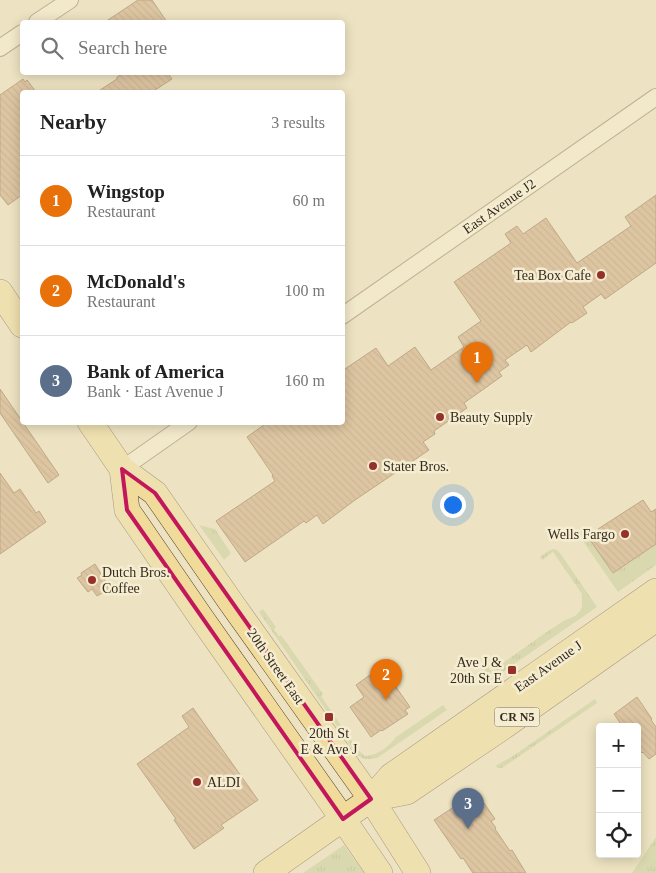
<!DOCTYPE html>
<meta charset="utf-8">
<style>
:root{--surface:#fff;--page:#f6f6f6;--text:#222;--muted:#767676;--line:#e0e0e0;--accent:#db2777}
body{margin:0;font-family:Georgia,serif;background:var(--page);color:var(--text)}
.controls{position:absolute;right:15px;bottom:15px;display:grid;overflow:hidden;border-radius:5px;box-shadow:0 2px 12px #0003}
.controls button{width:45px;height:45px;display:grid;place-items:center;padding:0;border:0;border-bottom:1px solid var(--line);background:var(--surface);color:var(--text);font:25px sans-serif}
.you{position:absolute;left:452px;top:504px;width:18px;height:18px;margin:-12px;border:4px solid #fff;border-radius:50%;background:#1a73e8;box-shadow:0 0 0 8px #1a73e833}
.badge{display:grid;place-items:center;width:32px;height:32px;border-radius:50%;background:var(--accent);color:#fff;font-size:16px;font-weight:700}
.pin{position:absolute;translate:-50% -41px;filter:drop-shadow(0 1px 2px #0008)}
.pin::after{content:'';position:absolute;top:26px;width:18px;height:15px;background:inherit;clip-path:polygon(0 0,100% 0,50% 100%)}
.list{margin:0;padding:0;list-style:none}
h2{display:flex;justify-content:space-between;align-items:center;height:65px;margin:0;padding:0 20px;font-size:21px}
h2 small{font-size:16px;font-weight:400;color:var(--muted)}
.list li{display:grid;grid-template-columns:32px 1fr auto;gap:15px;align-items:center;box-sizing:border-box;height:90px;padding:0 20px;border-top:1px solid var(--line)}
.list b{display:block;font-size:19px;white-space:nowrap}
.list p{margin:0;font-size:16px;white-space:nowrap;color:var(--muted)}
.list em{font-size:16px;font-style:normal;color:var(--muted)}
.icon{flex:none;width:28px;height:28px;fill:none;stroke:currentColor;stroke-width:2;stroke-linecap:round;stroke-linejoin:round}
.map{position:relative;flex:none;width:656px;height:873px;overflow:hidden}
.search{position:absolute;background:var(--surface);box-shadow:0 2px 12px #0003;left:20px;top:20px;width:325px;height:55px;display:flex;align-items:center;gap:12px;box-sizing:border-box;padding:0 18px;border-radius:5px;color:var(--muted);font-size:19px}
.panel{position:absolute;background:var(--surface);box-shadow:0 2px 12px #0003;left:20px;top:90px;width:325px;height:335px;border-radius:5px}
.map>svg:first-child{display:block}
</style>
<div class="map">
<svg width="656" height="873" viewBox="0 0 656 873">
<defs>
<pattern id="grass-tufts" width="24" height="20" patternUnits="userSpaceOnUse" patternTransform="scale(1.25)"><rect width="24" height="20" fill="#c1cb96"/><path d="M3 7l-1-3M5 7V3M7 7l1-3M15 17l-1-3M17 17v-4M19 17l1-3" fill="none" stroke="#a6ae81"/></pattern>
<pattern id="building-back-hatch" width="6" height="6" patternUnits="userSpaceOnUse" patternTransform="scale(1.25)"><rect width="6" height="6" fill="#cba078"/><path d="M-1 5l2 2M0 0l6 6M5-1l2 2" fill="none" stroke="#a68362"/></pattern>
</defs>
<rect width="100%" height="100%" fill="#ede3c2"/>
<path fill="url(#grass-tufts)" d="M199,525L215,529L231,553L224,560Z
M579,531H582L587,538L656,544V565L618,592L578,534Z
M553,549L557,550L560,553L597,607L491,680L482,667L486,664L491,671C515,655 538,637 562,622C568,618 575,618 579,612C584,607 581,600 582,594L553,552L542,560L540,557L548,551Z
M263,609L276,627L274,630L279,636L281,635L323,694L321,696L357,749L365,756C376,756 390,746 396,737L443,705L447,710L377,758C369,760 362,760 356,754L259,612Z
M595,699L597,703L502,768H498L495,766L513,756Z
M656,837V873H631H632Z
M344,845L364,873H303Z"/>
<path fill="url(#building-back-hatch)" stroke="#86603f" d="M138,0H152L167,22H105Z
M126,72H167L172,79L152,92H97L117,79V77Z
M23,79L25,82L27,80L36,92H22V195L8,205L0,195V95Z
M656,195V263L605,299L601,294L583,307L587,313L572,323L571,322L531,352L527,345L505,360L509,365L499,372L502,376L464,403L467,408L434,431L435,434L423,442L429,450L355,500L323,524L317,515L306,523L304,521L245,562L216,521L275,481L272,476L273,475L247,437L268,422H342V371L376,348L388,366L415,347L431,370L464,347L458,337L481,321L454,282L511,243L505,234L517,226L523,234L546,218L577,263L631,226L625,217Z
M0,389L59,475L48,483L0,413Z
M0,473L14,493L20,489L36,513L39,511L46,522L0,554Z
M643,500L651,512L656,509V544L613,573L588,537L599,530L598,529Z
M95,564L106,582L105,583L109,589L97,596L92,589L88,592L77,578L82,575L81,573Z
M388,662L397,676L391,680L410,707L405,710L408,714L382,731L381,730L371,737L350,707L364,697L356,685Z
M637,697L650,716L652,719L651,720L656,727V754L649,759L643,752L642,753L637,747V727H623L614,714Z
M193,708L258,800L221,825L224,828L194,849L174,820L176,819L137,764L189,727L182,716Z
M472,795L481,806L484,803L495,819L491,821L496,828L495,829L510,851L512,850L526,873H473L463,858L461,859L434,820Z"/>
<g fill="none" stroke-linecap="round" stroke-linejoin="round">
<g stroke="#877559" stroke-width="18">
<path id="street" d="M37,22L70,0
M0,48L22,33
M342,316L656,97
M122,469L189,422"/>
</g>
<g stroke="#55422e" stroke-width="26">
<path id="primary" d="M0,292L22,325
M90,422L122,469L155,493L230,601L371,799L418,873
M122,469L127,510L202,619L343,819L380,873
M371,799L407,792L506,725L656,619
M266,873L371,799L391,776L656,591"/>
</g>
<use href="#street" stroke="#f8f0d5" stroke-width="16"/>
<use href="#primary" stroke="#f1db9a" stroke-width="25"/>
</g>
<path d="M0 0H656V873H0ZM122,469L155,493L371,799L343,819L127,510Z" fill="#ede3c2" fill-opacity=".55" fill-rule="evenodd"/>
<path fill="none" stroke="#c2185b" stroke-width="4" stroke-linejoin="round" d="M122,469L155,493L371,799L343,819L127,510Z"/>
<g fill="#95302a" stroke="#f5edd1" stroke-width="2">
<circle cx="601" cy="275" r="5"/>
<circle cx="440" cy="417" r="5"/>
<circle cx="373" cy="466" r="5"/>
<circle cx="625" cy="534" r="5"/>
<circle cx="92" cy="580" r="5"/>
<rect x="507" y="665" width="10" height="10" rx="2.5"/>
<rect x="324" y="712" width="10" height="10" rx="2.5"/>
<circle cx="197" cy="782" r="5"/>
</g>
<g text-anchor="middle" stroke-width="5" stroke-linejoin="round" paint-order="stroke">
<rect fill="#f5edd1" stroke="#706553" stroke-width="1" x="494.5" y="707.5" width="45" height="19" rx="4"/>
<g font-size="12" font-weight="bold" fill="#372b1d">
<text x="517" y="721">CR N5</text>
</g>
<g font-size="14" fill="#372b1d" stroke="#f5edd1">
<text transform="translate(499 206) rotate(-35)" y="5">East Avenue J2</text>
<text transform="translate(276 666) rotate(55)" y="5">20th Street East</text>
<text transform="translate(548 666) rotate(-35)" y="5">East Avenue J</text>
</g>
<g font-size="14" fill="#372b1d" stroke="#f5edd1" text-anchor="start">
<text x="591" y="280" text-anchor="end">Tea Box Cafe</text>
<text x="450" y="422">Beauty Supply</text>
<text x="383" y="471">Stater Bros.</text>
<text x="615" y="539" text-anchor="end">Wells Fargo</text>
<text x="102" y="577">Dutch Bros.<tspan x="102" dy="16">Coffee</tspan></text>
<text x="502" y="667" text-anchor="end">Ave J &amp;<tspan x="502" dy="16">20th St E</tspan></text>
<text x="329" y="738" text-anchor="middle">20th St<tspan x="329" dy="16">E &amp; Ave J</tspan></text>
<text x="207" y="787">ALDI</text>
</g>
</g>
</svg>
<div class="controls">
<button>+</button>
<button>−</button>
<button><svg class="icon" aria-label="locate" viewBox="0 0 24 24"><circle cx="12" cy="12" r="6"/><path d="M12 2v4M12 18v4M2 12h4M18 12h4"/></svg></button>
</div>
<div class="you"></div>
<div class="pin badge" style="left:477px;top:383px;background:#e8710a">1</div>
<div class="pin badge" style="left:386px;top:700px;background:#e8710a">2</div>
<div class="pin badge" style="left:468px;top:829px;background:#5c6f8a">3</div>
<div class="search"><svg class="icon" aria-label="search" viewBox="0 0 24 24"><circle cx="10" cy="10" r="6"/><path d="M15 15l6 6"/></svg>Search here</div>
<section class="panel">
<h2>Nearby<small>3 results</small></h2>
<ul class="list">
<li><span class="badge" style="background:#e8710a">1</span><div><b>Wingstop</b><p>Restaurant</p></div><em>60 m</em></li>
<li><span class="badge" style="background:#e8710a">2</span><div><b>McDonald's</b><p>Restaurant</p></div><em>100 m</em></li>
<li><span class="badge" style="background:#5c6f8a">3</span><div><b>Bank of America</b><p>Bank · East Avenue J</p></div><em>160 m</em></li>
</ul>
</section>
</div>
